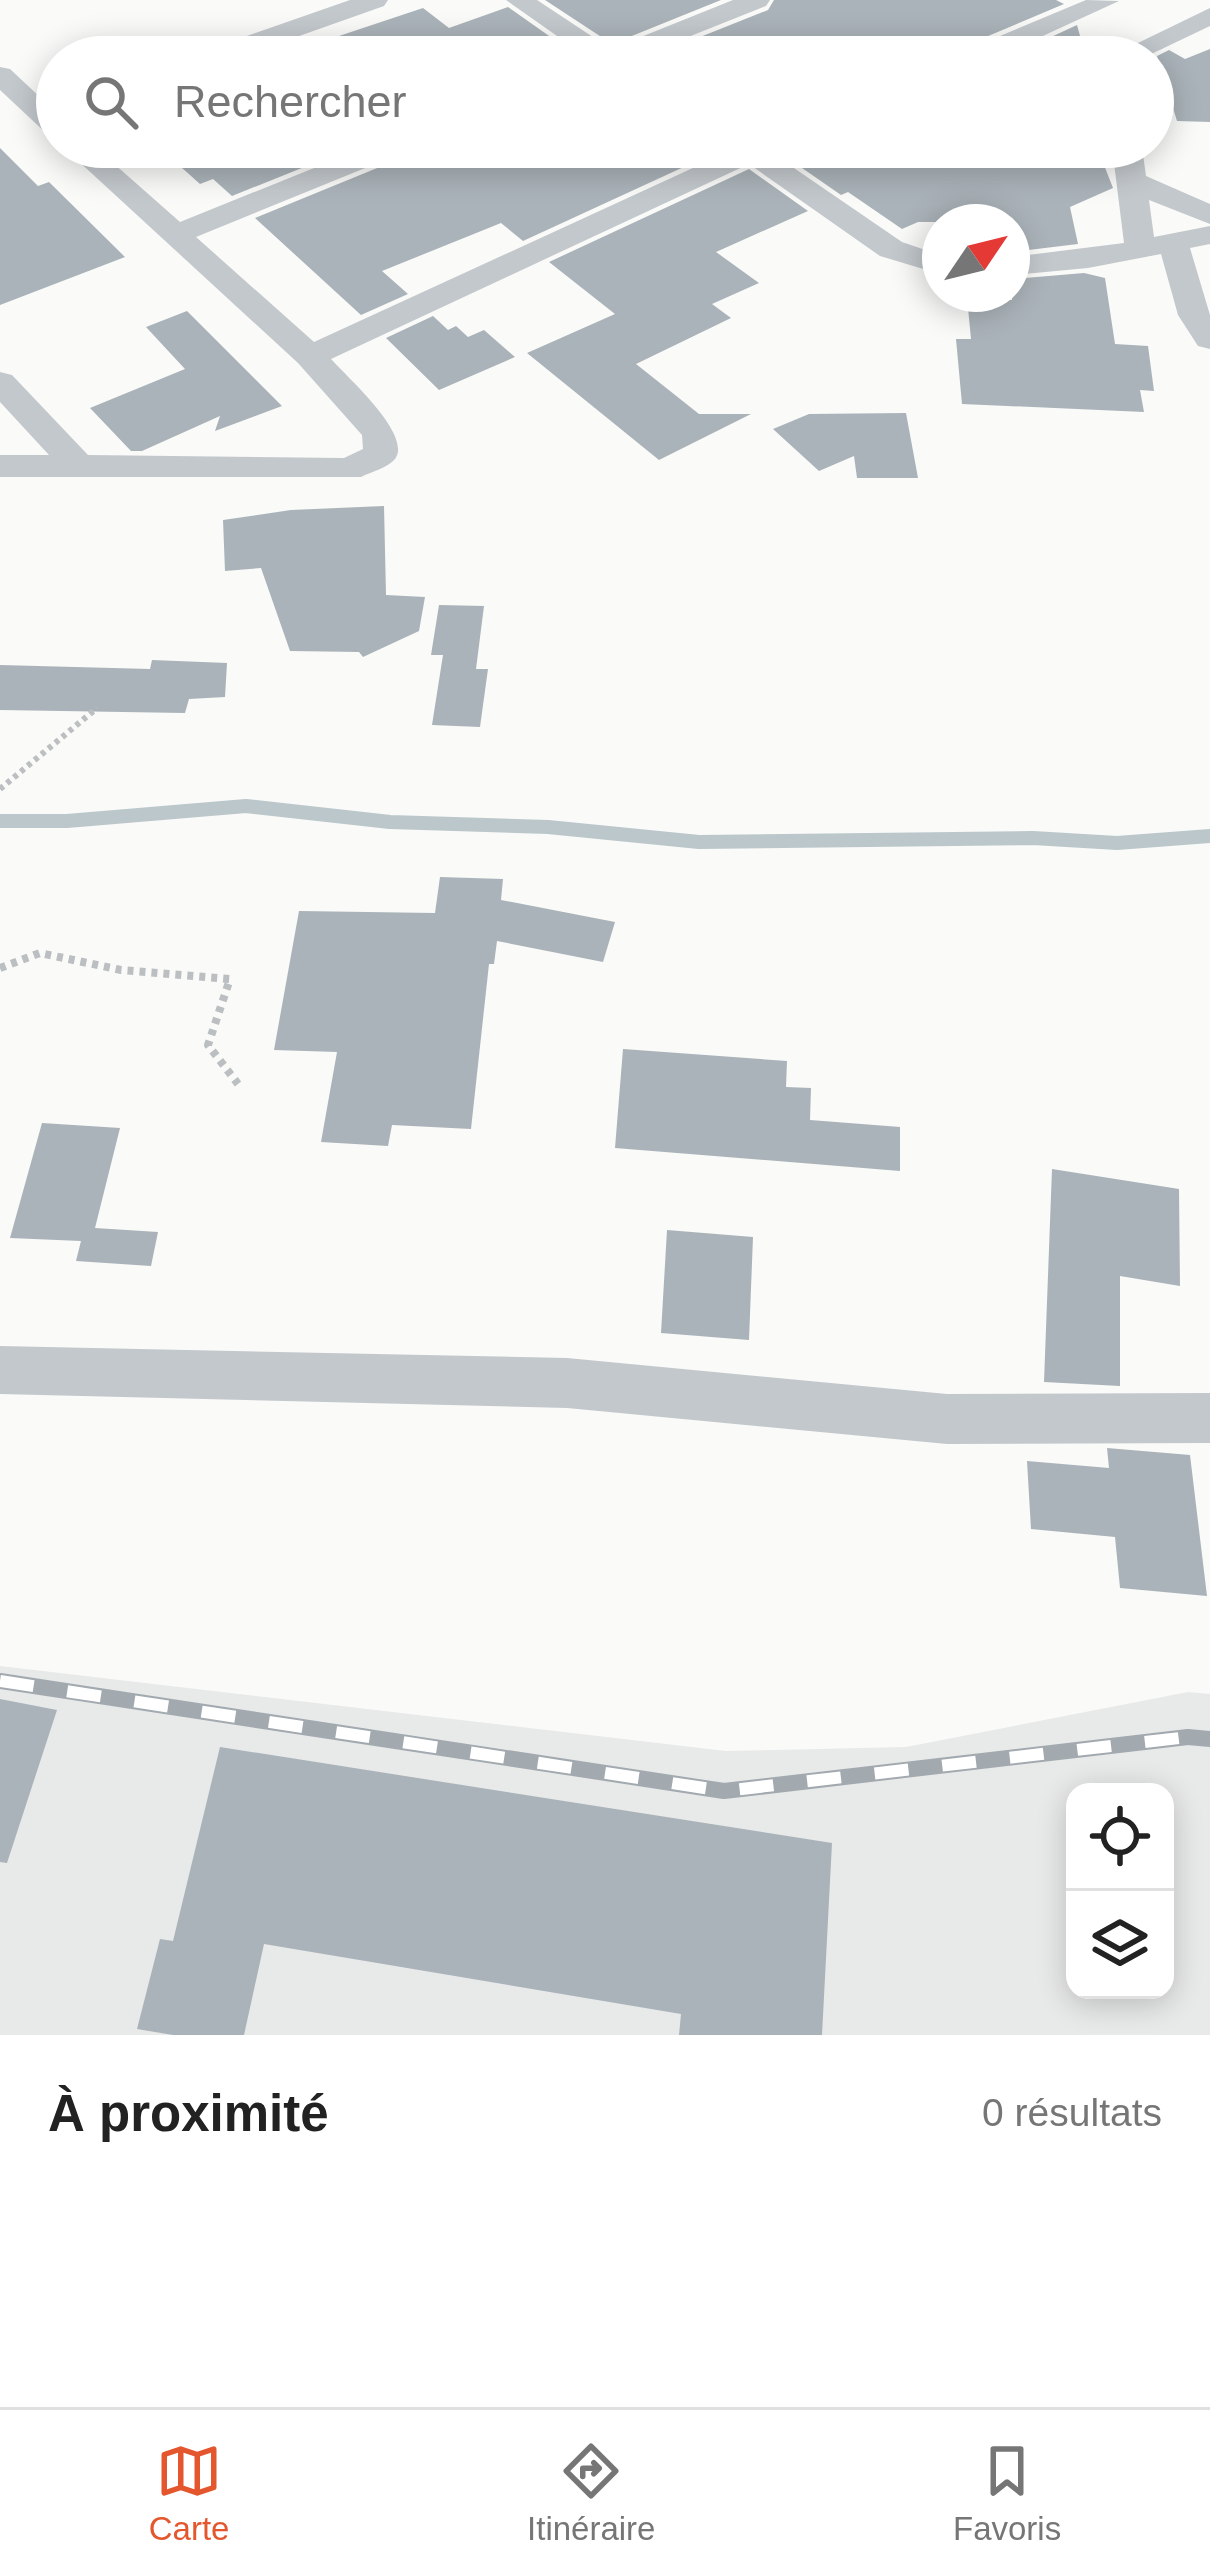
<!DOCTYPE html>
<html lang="fr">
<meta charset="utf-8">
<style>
:root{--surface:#fff;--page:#f6f6f6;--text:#222;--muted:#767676;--line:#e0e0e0;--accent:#e4572e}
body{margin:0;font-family:Helvetica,sans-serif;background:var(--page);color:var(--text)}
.controls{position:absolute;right:36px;bottom:36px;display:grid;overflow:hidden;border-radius:24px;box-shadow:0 6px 30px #0003}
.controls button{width:108px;height:108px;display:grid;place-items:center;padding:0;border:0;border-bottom:3px solid var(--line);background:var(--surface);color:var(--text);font:60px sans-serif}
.compass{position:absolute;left:922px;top:204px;width:108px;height:108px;border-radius:50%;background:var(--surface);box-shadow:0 6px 30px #0003;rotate:55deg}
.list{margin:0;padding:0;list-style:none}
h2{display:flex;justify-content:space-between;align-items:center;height:156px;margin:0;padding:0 48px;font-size:51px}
h2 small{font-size:39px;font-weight:400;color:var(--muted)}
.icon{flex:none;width:66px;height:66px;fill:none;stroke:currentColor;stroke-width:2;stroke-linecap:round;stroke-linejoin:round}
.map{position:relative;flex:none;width:1210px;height:2035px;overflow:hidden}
.search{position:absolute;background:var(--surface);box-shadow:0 6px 30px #0003;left:36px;right:36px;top:36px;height:132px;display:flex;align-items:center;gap:30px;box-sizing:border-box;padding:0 42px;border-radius:66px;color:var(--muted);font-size:45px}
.sheet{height:372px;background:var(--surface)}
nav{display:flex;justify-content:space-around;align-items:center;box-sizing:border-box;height:168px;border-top:3px solid var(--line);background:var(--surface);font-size:33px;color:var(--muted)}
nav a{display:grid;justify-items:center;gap:6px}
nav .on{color:var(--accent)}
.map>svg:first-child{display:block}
</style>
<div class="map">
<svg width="1210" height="2035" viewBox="0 0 1210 2035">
<rect width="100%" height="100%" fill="#fafaf8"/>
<path fill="#e8e9e9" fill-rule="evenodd" d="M0,1666L726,1751L906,1747L1188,1692L1210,1694V2035H0ZM1075,1792H1165V1990H1075Z"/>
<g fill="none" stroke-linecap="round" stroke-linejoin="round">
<path stroke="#bbc7cb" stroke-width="14" d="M0,821H67L246,806L390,822L548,827L699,842L1033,838L1117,843L1210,836"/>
</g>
<path fill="#aab3b9" d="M545,0H721L612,44Z
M774,0H1056L1064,4L962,47L956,57H650L768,10Z
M508,7L579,57H486L468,43L430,57H298L297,50L423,8L449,28Z
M1077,25L1086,57H1008Z
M1210,49V122L1177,121L1157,56L1169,50L1185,59Z
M178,147H354L232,196L213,179L200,184L171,158L184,153Z
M411,147H724L725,148L523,241L501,223L382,271L408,294L361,315L255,218L404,157Z
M781,147H1097L1113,188L1070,207L1078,244L1012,252V222H918L902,229L848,192L841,195L779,152Z
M0,148L38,186L49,182L125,257L0,305Z
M749,169L808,211L716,252L759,283L712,304L731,318L636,364L699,414H751L659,460L527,353L615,314L549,262Z
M1084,273L1105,278L1115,344L1148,346L1154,391L1140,390L1144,412L962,404L956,339H971L967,298L1012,300V279Z
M187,311L282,406L215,431L220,416L142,451H131L90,408L185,369L146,327Z
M433,316L448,330L456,326L468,337L484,330L515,357L439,390L386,338Z
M906,413L918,478H857L854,456L819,471L773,429L809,414Z
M384,506L386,595L425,597L419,631L363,657L359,652L290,651L261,568L225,571L223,520L291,510Z
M439,605L484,606L476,669H488L480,727L432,725L443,655H431Z
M152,660L227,663L225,697L189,699L185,713L0,710V665L150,669Z
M440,877L503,879L501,900L615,922L603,962L497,941L494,964H489L471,1129L392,1125L388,1146L321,1142L337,1052L274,1050L299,911L435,913Z
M623,1049L787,1061L786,1087L811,1088L810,1120L900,1127V1171L615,1148Z
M42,1123L120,1128L95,1228L158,1232L151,1266L76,1261L81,1241L10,1238Z
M1052,1169L1179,1189L1180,1286L1120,1276V1386L1044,1382Z
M667,1230L753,1237L749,1340L661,1333Z
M1107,1448L1190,1455L1207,1596L1120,1588L1115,1537L1031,1529L1027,1461L1109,1468Z
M0,1699L57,1710L7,1863L0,1862Z
M220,1747L832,1843L822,2035H679L681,2014L264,1944L244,2035H173L137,2029L160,1939L173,1941Z"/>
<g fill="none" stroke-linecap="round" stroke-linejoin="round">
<path stroke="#bbbfc2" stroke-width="6" stroke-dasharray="4.5 4.5" stroke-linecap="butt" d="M0,789L97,708"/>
<path stroke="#bbbfc2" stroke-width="8" stroke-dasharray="6 6" stroke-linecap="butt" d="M0,968L40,953L121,970L230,979L208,1045L238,1084"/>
<path fill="#c3c8cc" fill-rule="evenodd" d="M350,0H388L384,6L240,57H200L204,51Z
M506,0H537L611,49L733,0H770L766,6L638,57H587Z
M1086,0L1119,1L997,57H960L964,51Z
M1210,8V26L1145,57H1109Z
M0,67L10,69L57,113V137L47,134L0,90Z
M63,147H95L180,222L366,147H407L402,153L196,237L314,342L732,150L729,147H777L772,153L902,242L940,255V274L880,256L749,164L331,359C347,377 413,435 395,459C389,467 371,472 361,477H0V455H49L0,402V372L12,375L88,455L344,458L363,449L362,435L298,363Z
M1112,147H1142L1146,176L1210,204V224L1149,200L1154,237L1210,226V244L1190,248L1210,315V349L1198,346L1178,315L1161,254L1088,268L1012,275V257L1124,243Z
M0,1346L567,1358L947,1394L1210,1393V1443L947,1444L567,1408L0,1394Z"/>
<g stroke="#a2aab0" stroke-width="16">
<path id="rail" d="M0,1681L724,1791L1188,1737L1210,1739"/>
</g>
<use href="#rail" stroke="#fff" stroke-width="12" stroke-dasharray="34" stroke-linecap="butt"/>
</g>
</svg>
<div class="controls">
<button><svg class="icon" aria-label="locate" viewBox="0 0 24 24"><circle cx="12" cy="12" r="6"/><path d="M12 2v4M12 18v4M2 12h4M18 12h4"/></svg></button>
<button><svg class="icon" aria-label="layers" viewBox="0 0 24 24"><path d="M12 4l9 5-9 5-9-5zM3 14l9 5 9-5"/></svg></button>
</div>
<svg class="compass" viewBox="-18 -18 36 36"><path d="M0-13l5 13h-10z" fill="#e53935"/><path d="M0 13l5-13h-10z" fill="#767676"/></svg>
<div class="search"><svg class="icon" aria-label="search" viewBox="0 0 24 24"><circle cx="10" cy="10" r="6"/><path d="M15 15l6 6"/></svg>Rechercher</div>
</div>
<section class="sheet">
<h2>À proximité<small>0 résultats</small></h2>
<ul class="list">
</ul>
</section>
<nav>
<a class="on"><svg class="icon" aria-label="map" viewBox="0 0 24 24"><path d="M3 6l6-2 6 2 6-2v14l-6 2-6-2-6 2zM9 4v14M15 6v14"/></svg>Carte</a>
<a><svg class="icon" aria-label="directions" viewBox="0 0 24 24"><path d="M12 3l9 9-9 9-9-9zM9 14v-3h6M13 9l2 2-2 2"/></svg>Itinéraire</a>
<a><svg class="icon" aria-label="saved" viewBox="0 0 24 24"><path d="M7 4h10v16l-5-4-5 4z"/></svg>Favoris</a>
</nav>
